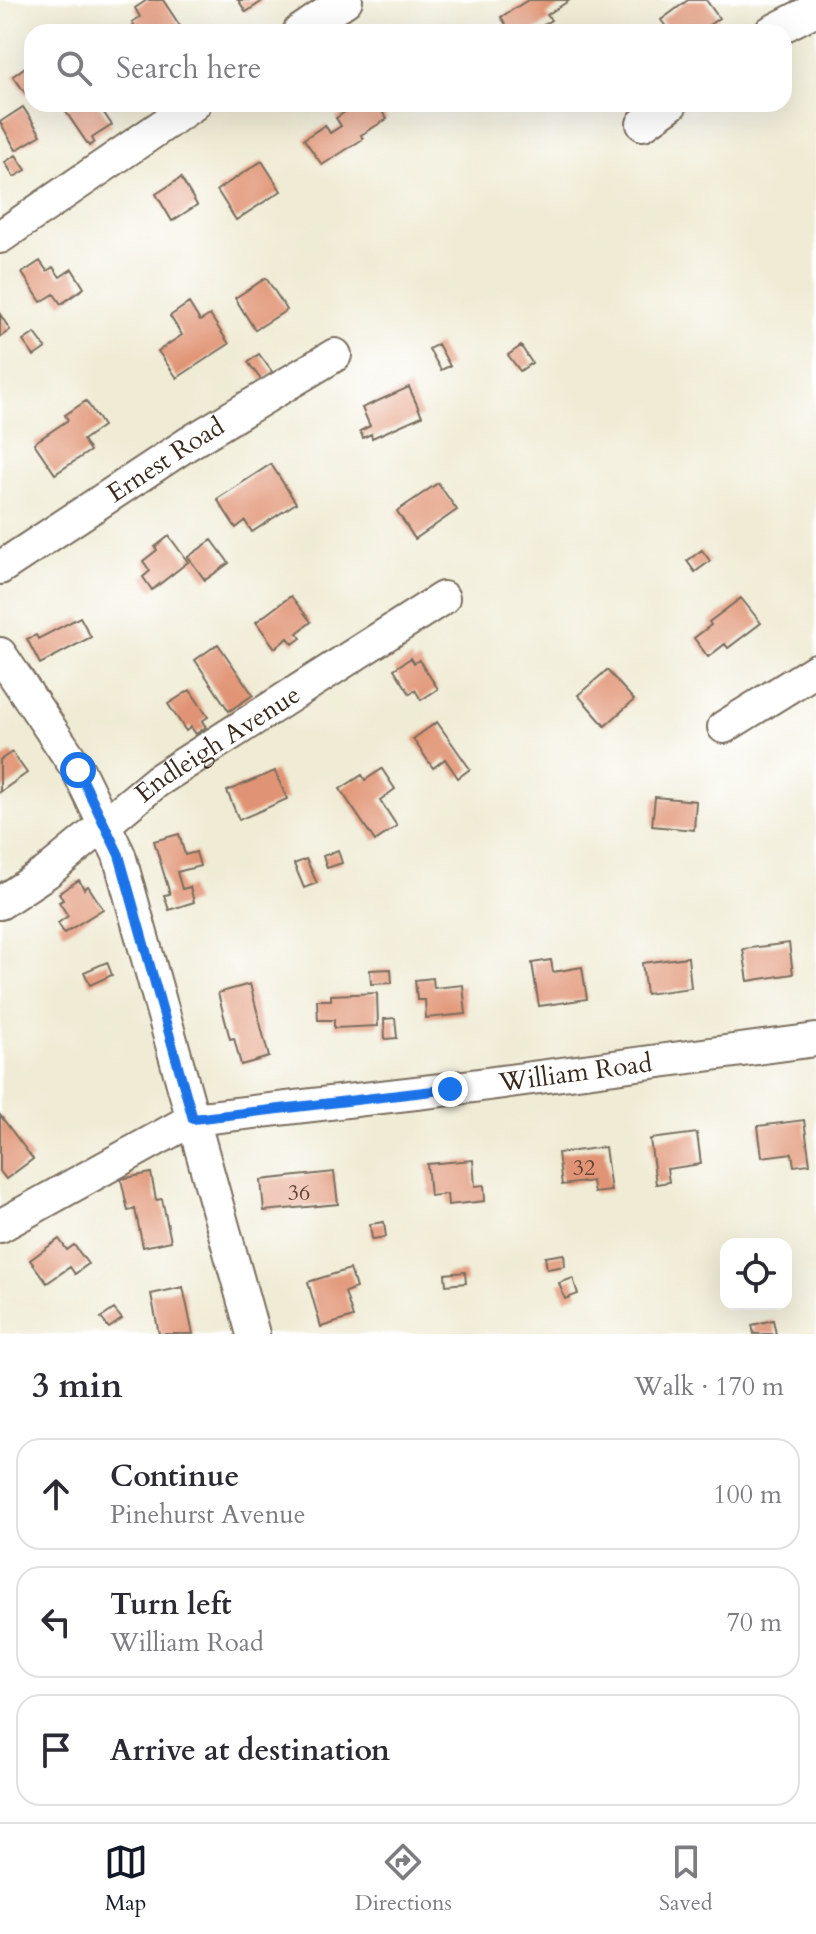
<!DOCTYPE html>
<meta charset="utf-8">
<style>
:root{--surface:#fff;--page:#f7f7f7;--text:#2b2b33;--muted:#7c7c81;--line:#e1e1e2;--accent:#111827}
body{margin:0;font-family:Cardo,serif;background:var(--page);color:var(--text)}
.controls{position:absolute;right:24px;bottom:24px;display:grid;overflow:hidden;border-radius:16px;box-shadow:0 8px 32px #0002}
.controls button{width:72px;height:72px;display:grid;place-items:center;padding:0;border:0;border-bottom:2px solid var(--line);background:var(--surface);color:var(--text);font:40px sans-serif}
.stop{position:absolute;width:24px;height:24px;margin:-18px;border:6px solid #1a73e8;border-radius:50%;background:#fff}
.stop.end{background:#1a73e8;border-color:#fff;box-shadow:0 2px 8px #0008}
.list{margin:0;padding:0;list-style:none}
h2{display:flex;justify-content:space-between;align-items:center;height:104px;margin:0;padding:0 32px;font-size:34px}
h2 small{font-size:26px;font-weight:400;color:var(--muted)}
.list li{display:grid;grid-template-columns:52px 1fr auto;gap:24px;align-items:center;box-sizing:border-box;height:112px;margin:0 16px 16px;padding:0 16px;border:2px solid var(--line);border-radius:24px}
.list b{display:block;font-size:30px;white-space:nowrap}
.list p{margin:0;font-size:26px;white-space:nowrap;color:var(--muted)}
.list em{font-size:26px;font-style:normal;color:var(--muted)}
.icon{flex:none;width:44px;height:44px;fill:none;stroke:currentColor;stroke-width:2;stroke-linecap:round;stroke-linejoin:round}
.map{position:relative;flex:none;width:816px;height:1334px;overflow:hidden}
.search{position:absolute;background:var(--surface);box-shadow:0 8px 32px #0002;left:24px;right:24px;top:24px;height:88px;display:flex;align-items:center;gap:20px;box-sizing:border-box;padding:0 28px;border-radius:24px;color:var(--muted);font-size:30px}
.sheet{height:488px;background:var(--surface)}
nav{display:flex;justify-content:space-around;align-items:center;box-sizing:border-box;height:112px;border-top:2px solid var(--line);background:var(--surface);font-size:22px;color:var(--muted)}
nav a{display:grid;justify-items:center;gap:4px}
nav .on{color:var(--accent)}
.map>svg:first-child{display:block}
</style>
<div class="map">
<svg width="816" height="1334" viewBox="0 0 816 1334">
<rect width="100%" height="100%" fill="#fff"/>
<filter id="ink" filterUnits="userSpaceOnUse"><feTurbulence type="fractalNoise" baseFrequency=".0125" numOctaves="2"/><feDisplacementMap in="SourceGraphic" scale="16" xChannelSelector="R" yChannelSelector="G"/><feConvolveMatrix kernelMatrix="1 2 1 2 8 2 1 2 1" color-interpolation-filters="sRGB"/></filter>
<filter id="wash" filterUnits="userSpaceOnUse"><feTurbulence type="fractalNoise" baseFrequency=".006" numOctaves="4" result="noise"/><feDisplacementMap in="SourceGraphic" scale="32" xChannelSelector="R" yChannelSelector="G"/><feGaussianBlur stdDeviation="1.8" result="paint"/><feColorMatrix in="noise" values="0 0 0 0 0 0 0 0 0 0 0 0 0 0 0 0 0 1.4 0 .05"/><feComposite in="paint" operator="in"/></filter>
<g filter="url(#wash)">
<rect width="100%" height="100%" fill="#efebd4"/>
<g id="blocks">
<path fill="#e19474" d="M147,0H163L184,32H138L132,22L140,17L135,8Z
M238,0H264L246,12Z
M528,0H570L547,15L551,20L533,32H511L501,17Z
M688,0H706L719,18L699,32H670L661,20Z
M28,65L32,71V89L26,94L13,76Z
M72,104H98L112,125L92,138L94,142L89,146L64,109Z
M357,104H377L387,119L361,135L363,139L322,165L304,139L325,125L330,133L341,126L336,118Z
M23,107L41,135L16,150L0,122Z
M16,155L26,170L14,177L5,162Z
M262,161L281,191L236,220L217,190Z
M181,178L197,205L172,221L156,194Z
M40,261L47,271L53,267L60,277L72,269L84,288L61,304L54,294L41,302L22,273Z
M266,278L287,310L255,330L235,298Z
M189,303L200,321L210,315L229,344L177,378L158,351L182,335L170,316Z
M0,314L10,330L0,337Z
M35,333L46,348L34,356L23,341Z
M438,344L450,366L441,370L429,349Z
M521,346L532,363L520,371L508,355Z
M259,354L273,373L262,381L248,362Z
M409,387L422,416L372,438L371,434L363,438L360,431L370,426L362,408Z
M86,401L103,426L83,440L90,451L55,474L34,443L68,420L65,415Z
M271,464L296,503L252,532L245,521L236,528L217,499Z
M438,483L457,510L415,539L397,511Z
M169,536L188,562L152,590L143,577L150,571L143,561L157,550L155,547Z
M212,540L229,563L205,580L188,557Z
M702,550L710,561L695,572L687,561Z
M291,596L311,622L297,633L301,638L293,644L288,638L275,648L256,622Z
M741,598L761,623L728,648L725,644L708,657L694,638L711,625L709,622Z
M80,617L91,637L40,664L27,639L36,635L38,639Z
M218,644L253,695L229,711L195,660Z
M411,658L414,663L419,660L438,689L421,700L415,690L410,694L394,669Z
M607,670L634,700L605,726L578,695Z
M190,690L208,717L202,721L206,727L196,734L191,727L186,731L168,704Z
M437,722L470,769L458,778L445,759L433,768L413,739Z
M12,752L27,773L0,792V760Z
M382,769L395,789L380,800L397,826L375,841L340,789L362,775L365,780Z
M275,771L287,799L239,820L227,791Z
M655,797L696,801L694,830L652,826Z
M179,834L185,855L196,852L200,866L177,872L182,889L190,887L194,902L169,910L164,895L170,894L154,841Z
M338,850L342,863L327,868L323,856Z
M306,859L317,883L304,888L294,864Z
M79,880L84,889L88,886L103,909L64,933L58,923L68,916L59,902L63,900L59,893Z
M789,943L793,974L748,981L743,949Z
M688,957L691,988L646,994L642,963Z
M551,960L553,972L582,967L587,999L539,1006L532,963Z
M107,962L112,975L90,985L84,972Z
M391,969L392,983L371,984L370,970Z
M433,978L434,988L463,985L466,1014L426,1018L425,1000H417L415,980Z
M250,984L269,1057L241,1065L234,1038L230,1039L218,993Z
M377,993L378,1026L334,1028V1020H318L317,1000H331V995Z
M395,1018L397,1038L385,1039L384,1019Z
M0,1115L33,1159L6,1179L0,1171Z
M804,1120L810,1164L794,1166L792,1153L762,1157L758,1126Z
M697,1133L701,1164L667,1169L669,1182L656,1184L650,1139Z
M605,1147L611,1191L594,1193L592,1181L562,1185L558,1153Z
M473,1160L475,1186L484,1185L485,1201L448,1205L447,1194L430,1196L427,1164Z
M334,1172L338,1204L264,1211L261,1180Z
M151,1173L156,1200L162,1199L171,1241L143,1247L135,1209L128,1211L121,1179Z
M384,1222L386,1237L372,1239L370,1224Z
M59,1239L67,1250L74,1245L88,1264L75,1274L70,1267L47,1283L30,1260Z
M564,1254L565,1266L547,1269L545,1257Z
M350,1269L356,1288L345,1292L353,1317L321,1327L308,1282Z
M465,1272L466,1283L446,1285L445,1274Z
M573,1278L578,1294L565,1299L559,1283Z
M183,1287L193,1334H159L151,1294Z
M114,1309L122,1319L109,1328L101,1318Z
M773,1320L776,1334H754L752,1325Z"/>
</g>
</g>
<g filter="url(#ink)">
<use href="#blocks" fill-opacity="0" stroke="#7a6e5e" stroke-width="2"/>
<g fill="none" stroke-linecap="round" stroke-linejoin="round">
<g stroke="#7a6e5e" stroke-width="36">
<g id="minor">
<path d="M299,32L346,0"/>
<path d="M771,32L816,9"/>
<path d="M643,124L671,104"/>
<path d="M0,237L194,104"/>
<path id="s1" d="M0,568L189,443L335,355"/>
<path d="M0,654L78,770L119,855L253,1334"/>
<path d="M724,727L816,670"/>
<path id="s2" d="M0,903L47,872L157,781L443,598"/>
<path id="s3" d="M0,1226L193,1119L450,1089L816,1040"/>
</g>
</g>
<use href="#minor" stroke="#fff" stroke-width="32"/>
</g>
</g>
<g fill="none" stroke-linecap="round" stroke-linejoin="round" filter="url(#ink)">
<path stroke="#1a73e8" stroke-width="10" d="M78,770L119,855L193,1119L450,1089"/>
</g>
<g text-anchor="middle" stroke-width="8" stroke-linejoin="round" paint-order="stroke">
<g font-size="22" fill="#644434">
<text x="584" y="1175">32</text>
<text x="299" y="1200">36</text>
</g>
<g font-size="26" fill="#3b2a1e" stroke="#fff">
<text dy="9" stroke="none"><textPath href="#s1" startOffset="198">Ernest Road</textPath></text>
<text dy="9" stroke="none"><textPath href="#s2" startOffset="270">Endleigh Avenue</textPath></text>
<text dy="9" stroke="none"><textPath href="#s3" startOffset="606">William Road</textPath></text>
</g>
</g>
</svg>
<div class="controls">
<button><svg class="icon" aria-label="locate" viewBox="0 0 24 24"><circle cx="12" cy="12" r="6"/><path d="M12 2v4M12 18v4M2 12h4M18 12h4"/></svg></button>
</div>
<div class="stop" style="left:78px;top:770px"></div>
<div class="stop end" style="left:450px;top:1089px"></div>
<div class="search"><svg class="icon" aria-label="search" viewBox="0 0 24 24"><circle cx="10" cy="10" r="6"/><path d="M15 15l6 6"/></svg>Search here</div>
</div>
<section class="sheet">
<h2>3 min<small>Walk · 170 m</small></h2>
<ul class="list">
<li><svg class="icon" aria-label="ahead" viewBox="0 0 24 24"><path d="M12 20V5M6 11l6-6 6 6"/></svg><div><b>Continue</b><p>Pinehurst Avenue</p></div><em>100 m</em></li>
<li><svg class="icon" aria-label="left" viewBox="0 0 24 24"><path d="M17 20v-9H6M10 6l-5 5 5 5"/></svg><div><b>Turn left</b><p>William Road</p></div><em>70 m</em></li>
<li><svg class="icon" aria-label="arrive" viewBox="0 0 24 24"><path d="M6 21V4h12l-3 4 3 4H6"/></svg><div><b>Arrive at destination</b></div></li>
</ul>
</section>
<nav>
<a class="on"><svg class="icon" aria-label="map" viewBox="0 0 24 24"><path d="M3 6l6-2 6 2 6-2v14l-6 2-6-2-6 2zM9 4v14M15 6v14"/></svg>Map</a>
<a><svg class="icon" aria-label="directions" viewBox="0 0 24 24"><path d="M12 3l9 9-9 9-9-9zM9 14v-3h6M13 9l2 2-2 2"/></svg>Directions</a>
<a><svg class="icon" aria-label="saved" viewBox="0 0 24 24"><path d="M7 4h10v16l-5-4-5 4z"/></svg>Saved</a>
</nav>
